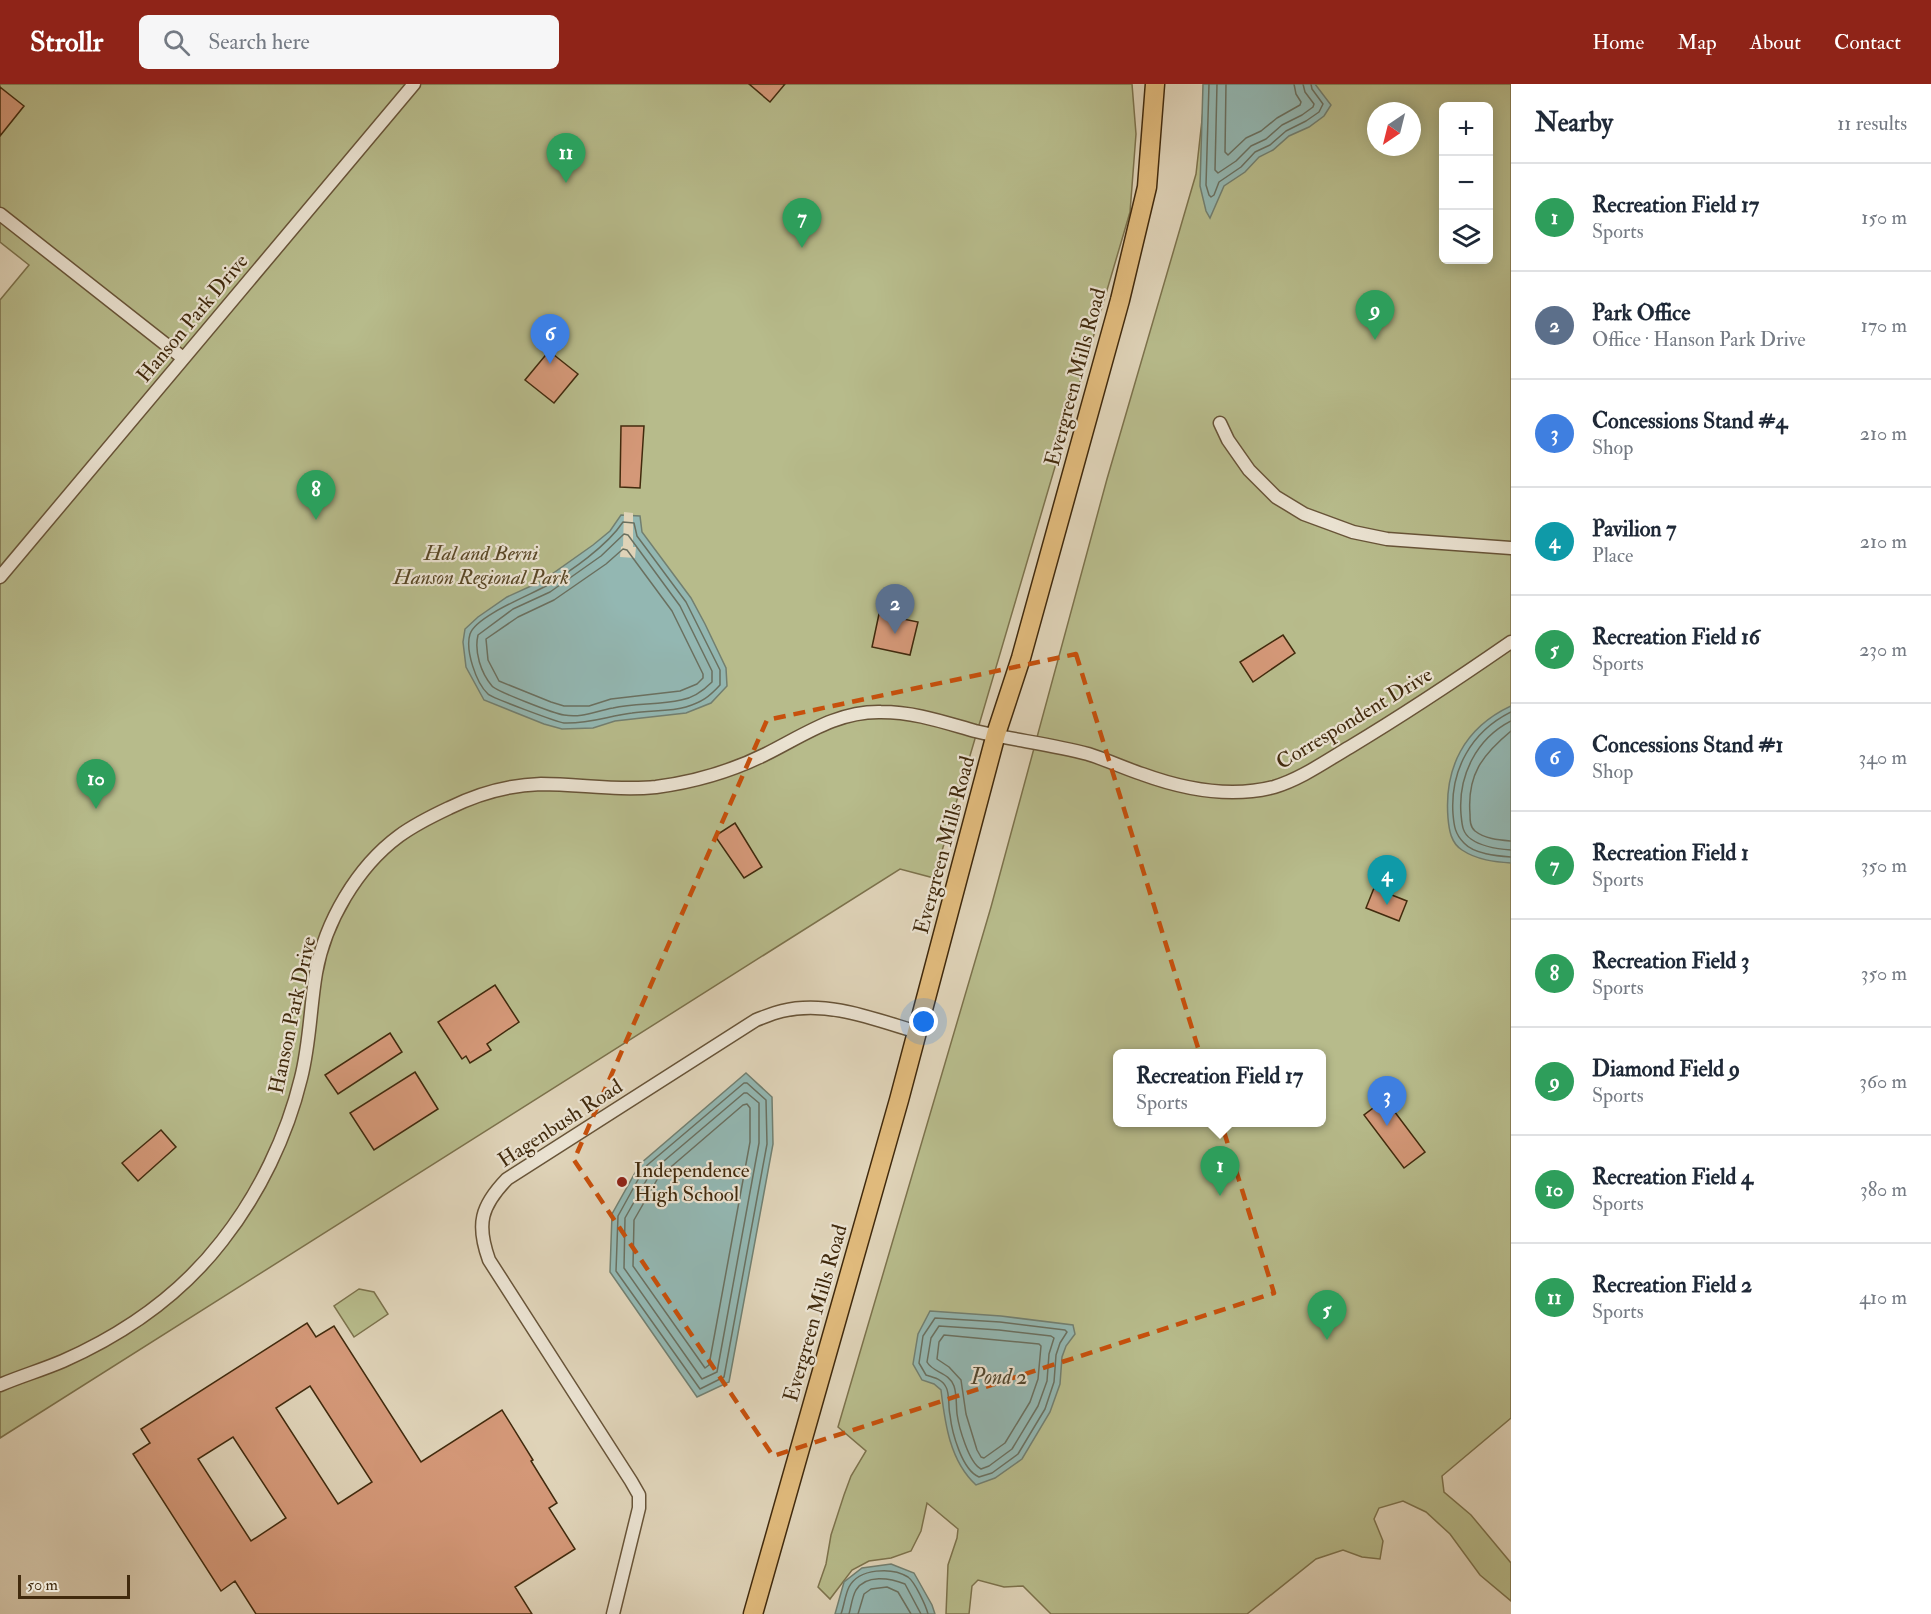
<!DOCTYPE html>
<meta charset="utf-8">
<style>
:root{--surface:#fff;--page:#f6f6f7;--text:#1f2937;--muted:#747a83;--line:#e0e1e3;--accent:#8f2418}
body{margin:0;font-family:"IM FELL Double Pica",serif;background:var(--page);color:var(--text)}
.controls{position:absolute;right:18px;top:18px;display:grid;overflow:hidden;border-radius:9px;box-shadow:0 3px 15px #0003}
.controls button{width:54px;height:54px;display:grid;place-items:center;padding:0;border:0;border-bottom:2px solid var(--line);background:var(--surface);color:var(--text);font:30px sans-serif}
.compass{position:absolute;left:1367px;top:18px;width:54px;height:54px;border-radius:50%;background:var(--surface);box-shadow:0 3px 15px #0003;rotate:215deg}
.scale{position:absolute;left:18px;bottom:15px;width:112px;box-sizing:border-box;padding-left:6px;border:3px solid #412a0d;border-top:0;font-size:16px;line-height:21px;white-space:nowrap;color:#412a0d;-webkit-text-stroke:4px #eae2d1;paint-order:stroke}
.you{position:absolute;left:924px;top:938px;width:21px;height:21px;margin:-15px;border:4px solid #fff;border-radius:50%;background:#1a73e8;box-shadow:0 0 0 9px #1a73e833}
.badge{display:grid;place-items:center;width:39px;height:39px;border-radius:50%;background:var(--accent);color:#fff;font-size:20px;font-weight:700}
.pin{position:absolute;translate:-50% -50px;filter:drop-shadow(0 2px 3px #0008)}
.pin::after{content:'';position:absolute;top:32px;width:21px;height:18px;background:inherit;clip-path:polygon(0 0,100% 0,50% 100%)}
.popup{position:absolute;left:1113px;top:965px;width:213px;height:78px;box-sizing:border-box;display:grid;place-content:center;border-radius:9px;background:var(--surface);filter:drop-shadow(0 2px 4px #0005);font-size:20px;white-space:nowrap;color:var(--muted)}
.popup b{font-size:22px;color:var(--text)}
.popup::after{content:'';position:absolute;left:50%;top:100%;margin-left:-12px;border:12px solid transparent;border-top-color:var(--surface)}
.list{margin:0;padding:0;list-style:none}
h2{display:flex;justify-content:space-between;align-items:center;height:78px;margin:0;padding:0 24px;font-size:26px}
h2 small{font-size:20px;font-weight:400;color:var(--muted)}
.list li{display:grid;grid-template-columns:39px 1fr auto;gap:18px;align-items:center;box-sizing:border-box;height:108px;padding:0 24px;border-top:2px solid var(--line)}
.list b{display:block;font-size:22px;white-space:nowrap}
.list p{margin:0;font-size:20px;white-space:nowrap;color:var(--muted)}
.list em{font-size:20px;font-style:normal;color:var(--muted)}
.icon{flex:none;width:33px;height:33px;fill:none;stroke:currentColor;stroke-width:2;stroke-linecap:round;stroke-linejoin:round}
.map{position:relative;flex:none;width:1511px;height:1530px;overflow:hidden}
header{display:flex;align-items:center;gap:36px;box-sizing:border-box;height:84px;padding:0 30px;background:var(--accent);color:#fff}
header strong{font-size:28px}
nav{display:flex;gap:33px;margin-inline-start:auto;font-size:21px}
.search{width:420px;height:54px;background:var(--page);display:flex;align-items:center;gap:15px;box-sizing:border-box;padding:0 21px;border-radius:9px;color:var(--muted);font-size:22px}
main{display:flex}
aside{flex:1;background:var(--surface)}
.map>svg:first-child{display:block}
</style>
<header>
<strong>Strollr</strong>
<div class="search"><svg class="icon" aria-label="search" viewBox="0 0 24 24"><circle cx="10" cy="10" r="6"/><path d="M15 15l6 6"/></svg>Search here</div>
<nav><a>Home</a><a>Map</a><a>About</a><a>Contact</a></nav>
</header>
<main>
<div class="map">
<svg width="1511" height="1530" viewBox="0 0 1511 1530">
<rect width="100%" height="100%" fill="#dfd3b8"/>
<filter id="stains"><feTurbulence type="fractalNoise" baseFrequency=".00333" numOctaves="4"/><feColorMatrix values="0 0 0 0 .2 0 0 0 0 .09 0 0 0 0 .02 0 0 0 .5 -.17"/></filter>
<radialGradient id="worn" r=".72"><stop offset=".6" stop-color="#630" stop-opacity="0"/><stop offset="1" stop-color="#630" stop-opacity=".3"/></radialGradient>
<path fill="#b7bb8b" stroke="#7c724c" stroke-width="1.5" fill-rule="evenodd" d="M0,0H1132L1136,50L1130,128L934,794L900,785L0,1354V216L29,181L0,158Z
M1206,0H1511V1334L1442,1392L1444,1408L1471,1431L1511,1479V1517L1480,1491L1450,1450L1426,1428L1403,1417L1379,1424L1374,1435L1383,1457L1380,1475L1362,1473L1343,1466L1316,1475L1247,1530H1051L1023,1502L1004,1503L978,1496L972,1502L969,1530H946L948,1481L957,1454L958,1445L927,1419L921,1447L911,1467L891,1474L869,1477L852,1486L830,1515L818,1503L826,1480L831,1451L844,1411L851,1392L866,1367L838,1343L991,823L1107,395L1196,90ZM1444,22H1488V176H1444ZM1376,27H1412V63H1376ZM1118,970H1322V1038H1118Z
M359,1205L374,1208L388,1230L354,1253L334,1222Z"/>
<path fill="#93b7b2" stroke="#727f70" stroke-width="1.5" d="M1203,0H1315L1331,21L1324,32L1309,43L1289,52L1273,66L1259,73L1245,88L1224,102L1210,134L1206,127L1200,102Z
M621,431L640,432L642,448L691,514L705,540L726,584L727,602L711,619L686,629L615,637L593,644L562,645L544,640L484,616L466,583L463,558L465,545L478,533L507,513L542,497L593,461L610,447Z
M1511,622V779C1495,778 1477,776 1462,766C1451,759 1449,746 1448,734C1444,684 1464,644 1511,622Z
M746,989L772,1013L773,1060L729,1298L697,1313L610,1188L612,1130L640,1080Z
M930,1227L1001,1232L1073,1241L1075,1250L1066,1262L1062,1273L1060,1300L1050,1328L1022,1375L995,1394L976,1401C950,1377 945,1340 941,1306L934,1300L922,1296L913,1280L918,1250Z
M891,1480L914,1489L932,1521L935,1530H835L844,1498L862,1484Z"/>
<path fill="#dfd3b8" d="M624,428L633,429V463H636L635,474L620,473L621,463L623,462Z"/>
<g fill="none" stroke-linecap="round" stroke-linejoin="round">
<path stroke="#6a7060" stroke-width="1.5" d="M1209,0L1206,101L1209,111L1211,113L1214,111L1219,98L1241,83L1255,68L1270,61L1286,47L1306,37L1319,28L1323,20L1312,5L1311,0
M1217,0L1215,86L1218,89L1236,77L1251,62L1266,55L1282,41L1302,31L1313,23L1314,20L1305,8L1303,0
M1226,0L1225,68L1228,71L1246,54L1261,47L1277,34L1300,21L1301,18L1296,10L1294,0
M623,438L634,439L637,452L686,518L720,586V601C709,613 702,618 686,623C670,628 649,626 632,629C608,632 589,640 564,639C557,638 492,614 488,610C476,599 465,566 470,550C476,532 530,511 546,502C571,487 607,462 623,438Z
M624,450L628,451L680,522L712,587V598C703,607 694,614 681,616C659,621 635,619 613,624C595,627 583,634 564,631C555,630 496,607 492,602C481,589 474,568 478,551L513,525L550,508L601,472Z
M623,465L627,466L672,527L703,590V594L697,600L680,607L611,615L589,622H564L551,618L499,597L488,576L486,555L518,533L554,516L606,480Z
M1511,628C1471,648 1450,686 1453,730C1454,742 1455,750 1464,759C1474,770 1497,772 1511,773
M1511,637C1476,655 1458,692 1461,730C1462,740 1462,749 1471,755C1482,763 1497,765 1511,766
M1511,647C1482,671 1467,691 1470,730C1470,736 1470,743 1475,747C1485,755 1499,756 1511,757
M744,999H747L766,1016L767,1060L724,1293L700,1305L616,1187L618,1132L645,1083Z
M744,1009H747L759,1019V1059L717,1288L702,1295L624,1184L625,1134L651,1088Z
M743,1021L747,1020L750,1024V1058L709,1281L705,1284L633,1182L634,1136L658,1094Z
M935,1234L1000,1238L1065,1246L1067,1248L1060,1259L1056,1271L1054,1298L1045,1325L1018,1370L992,1389L979,1393C962,1386 952,1349 950,1331C948,1323 950,1310 946,1303C942,1295 933,1293 926,1291L919,1279L923,1252Z
M939,1242L999,1246L1051,1252L1054,1254L1049,1270L1047,1297L1038,1322L1012,1365L989,1382L981,1385C969,1379 959,1344 957,1330C956,1321 957,1311 954,1302C949,1288 933,1289 927,1278L931,1254Z
M944,1251L1039,1260L1041,1262L1038,1295L1030,1318L1005,1359L984,1374L981,1373L977,1366L966,1330L961,1296L949,1283L937,1275L939,1258Z
M841,1530C844,1522 845,1511 849,1503C859,1484 892,1483 908,1493C915,1498 926,1522 928,1530
M849,1530C851,1523 852,1513 856,1506C866,1490 890,1494 905,1500L921,1530
M858,1530L864,1510L871,1505L887,1503L898,1508L911,1530"/>
</g>
<path fill="#d49878" stroke="#412a0d" stroke-width="1.5" fill-rule="evenodd" d="M749,0H785L770,18Z
M0,3L24,22L0,52Z
M549,267L578,290L554,319L525,296Z
M621,342H644L640,404L620,403Z
M879,530L918,538L910,571L872,563Z
M1283,551L1295,569L1253,598L1240,578Z
M735,739L762,783L744,794L715,752Z
M1374,804L1407,817L1399,837L1366,824Z
M495,901L519,938L487,960L491,966L470,979L466,972L462,975L438,938Z
M390,949L402,968L338,1010L325,991Z
M415,988L438,1025L374,1066L350,1029Z
M1385,1015L1425,1068L1404,1084L1364,1031Z
M161,1046L176,1063L138,1097L122,1079Z
M307,1239L316,1253L334,1242L421,1378L502,1326L533,1376L531,1377L557,1419L549,1424L575,1465L515,1503L532,1530H256L235,1497L221,1507L133,1370L150,1359L141,1345ZM310,1302L372,1398L338,1420L276,1324ZM233,1353L286,1434L251,1457L198,1375Z"/>
<g fill="none" stroke-linecap="round" stroke-linejoin="round">
<g stroke="#685438" stroke-width="15">
<path id="street" d="M0,130L183,274
M1220,339L1228,356L1249,386L1276,413L1304,430L1353,448L1387,455L1511,464
M0,493L414,0
M0,1301C21,1292 42,1286 63,1277C124,1250 181,1210 222,1157C259,1110 287,1052 301,994C310,959 310,924 316,889C325,838 357,783 399,752C414,741 432,732 449,724C479,709 508,701 541,700C580,700 617,707 656,703C694,698 732,687 766,670C804,651 837,627 881,628C915,628 943,638 975,647C1012,656 1051,660 1088,670C1107,676 1124,684 1142,690C1183,705 1231,714 1274,703C1301,695 1326,677 1350,663C1405,630 1459,594 1511,558
M613,1530L639,1424V1411L631,1397L489,1176C476,1140 481,1122 507,1095L756,936C764,933 773,929 782,927C827,916 874,935 917,948"/>
</g>
<g stroke="#412a0d" stroke-width="21">
<path id="primary" d="M753,1530L899,1016L996,650L1021,574L1120,216L1147,103L1155,0"/>
</g>
<use href="#street" stroke="#eae2d1" stroke-width="12"/>
<use href="#primary" stroke="#e0ba7c" stroke-width="18"/>
</g>
<path fill="none" stroke="#c7500c" stroke-width="4.5" stroke-dasharray="12 8" stroke-linejoin="round" d="M1076,570L1274,1209L773,1372L574,1076L767,636Z"/>
<circle fill="#8f2418" stroke="#eae2d1" stroke-width="2" cx="622" cy="1098" r="6"/>
<g text-anchor="middle" stroke-width="4.5" stroke-linejoin="round" paint-order="stroke">
<g font-size="21" fill="#412a0d" stroke="#eae2d1">
<text transform="translate(192 234) rotate(-50)" y="7">Hanson Park Drive</text>
<text transform="translate(1075 293) rotate(-75)" y="7">Evergreen Mills Road</text>
<text transform="translate(1354 634) rotate(-31)" y="7">Correspondent Drive</text>
<text transform="translate(944 761) rotate(-75)" y="7">Evergreen Mills Road</text>
<text transform="translate(292 931) rotate(-78)" y="7">Hanson Park Drive</text>
<text transform="translate(560 1039) rotate(-33)" y="7">Hagenbush Road</text>
<text transform="translate(815 1229) rotate(-74)" y="7">Evergreen Mills Road</text>
</g>
<g font-size="21" font-style="italic" fill="#594726" stroke="#eae2d1">
<text x="481" y="476">Hal and Berni<tspan x="481" dy="24">Hanson Regional Park</tspan></text>
</g>
<g font-size="21" fill="#412a0d" stroke="#eae2d1" text-anchor="start">
<text x="634" y="1093">Independence<tspan x="634" dy="24">High School</tspan></text>
</g>
<g font-size="22" font-style="italic" fill="#51462e" stroke="#eae2d1">
<text x="999" y="1300">Pond 2</text>
</g>
</g>
<rect width="100%" height="100%" filter="url(#stains)"/>
<rect width="100%" height="100%" fill="url(#worn)"/>
</svg>
<div class="controls">
<button>+</button>
<button>−</button>
<button><svg class="icon" aria-label="layers" viewBox="0 0 24 24"><path d="M12 4l9 5-9 5-9-5zM3 14l9 5 9-5"/></svg></button>
</div>
<svg class="compass" viewBox="-18 -18 36 36"><path d="M0-13l5 13h-10z" fill="#e53935"/><path d="M0 13l5-13h-10z" fill="#747a83"/></svg>
<div class="scale">50 m</div>
<div class="you"></div>
<div class="pin badge" style="left:1220px;top:1112px;background:#2e9e5b">1</div>
<div class="popup"><b>Recreation Field 17</b>Sports</div>
<div class="pin badge" style="left:895px;top:550px;background:#5c6f8a">2</div>
<div class="pin badge" style="left:1387px;top:1042px;background:#3f7fe0">3</div>
<div class="pin badge" style="left:1387px;top:821px;background:#0f9aa8">4</div>
<div class="pin badge" style="left:1327px;top:1256px;background:#2e9e5b">5</div>
<div class="pin badge" style="left:550px;top:280px;background:#3f7fe0">6</div>
<div class="pin badge" style="left:802px;top:164px;background:#2e9e5b">7</div>
<div class="pin badge" style="left:316px;top:436px;background:#2e9e5b">8</div>
<div class="pin badge" style="left:1375px;top:256px;background:#2e9e5b">9</div>
<div class="pin badge" style="left:96px;top:725px;background:#2e9e5b">10</div>
<div class="pin badge" style="left:566px;top:99px;background:#2e9e5b">11</div>
</div>
<aside>
<h2>Nearby<small>11 results</small></h2>
<ul class="list">
<li><span class="badge" style="background:#2e9e5b">1</span><div><b>Recreation Field 17</b><p>Sports</p></div><em>150 m</em></li>
<li><span class="badge" style="background:#5c6f8a">2</span><div><b>Park Office</b><p>Office · Hanson Park Drive</p></div><em>170 m</em></li>
<li><span class="badge" style="background:#3f7fe0">3</span><div><b>Concessions Stand #4</b><p>Shop</p></div><em>210 m</em></li>
<li><span class="badge" style="background:#0f9aa8">4</span><div><b>Pavilion 7</b><p>Place</p></div><em>210 m</em></li>
<li><span class="badge" style="background:#2e9e5b">5</span><div><b>Recreation Field 16</b><p>Sports</p></div><em>230 m</em></li>
<li><span class="badge" style="background:#3f7fe0">6</span><div><b>Concessions Stand #1</b><p>Shop</p></div><em>340 m</em></li>
<li><span class="badge" style="background:#2e9e5b">7</span><div><b>Recreation Field 1</b><p>Sports</p></div><em>350 m</em></li>
<li><span class="badge" style="background:#2e9e5b">8</span><div><b>Recreation Field 3</b><p>Sports</p></div><em>350 m</em></li>
<li><span class="badge" style="background:#2e9e5b">9</span><div><b>Diamond Field 9</b><p>Sports</p></div><em>360 m</em></li>
<li><span class="badge" style="background:#2e9e5b">10</span><div><b>Recreation Field 4</b><p>Sports</p></div><em>380 m</em></li>
<li><span class="badge" style="background:#2e9e5b">11</span><div><b>Recreation Field 2</b><p>Sports</p></div><em>410 m</em></li>
</ul>
</aside>
</main>
